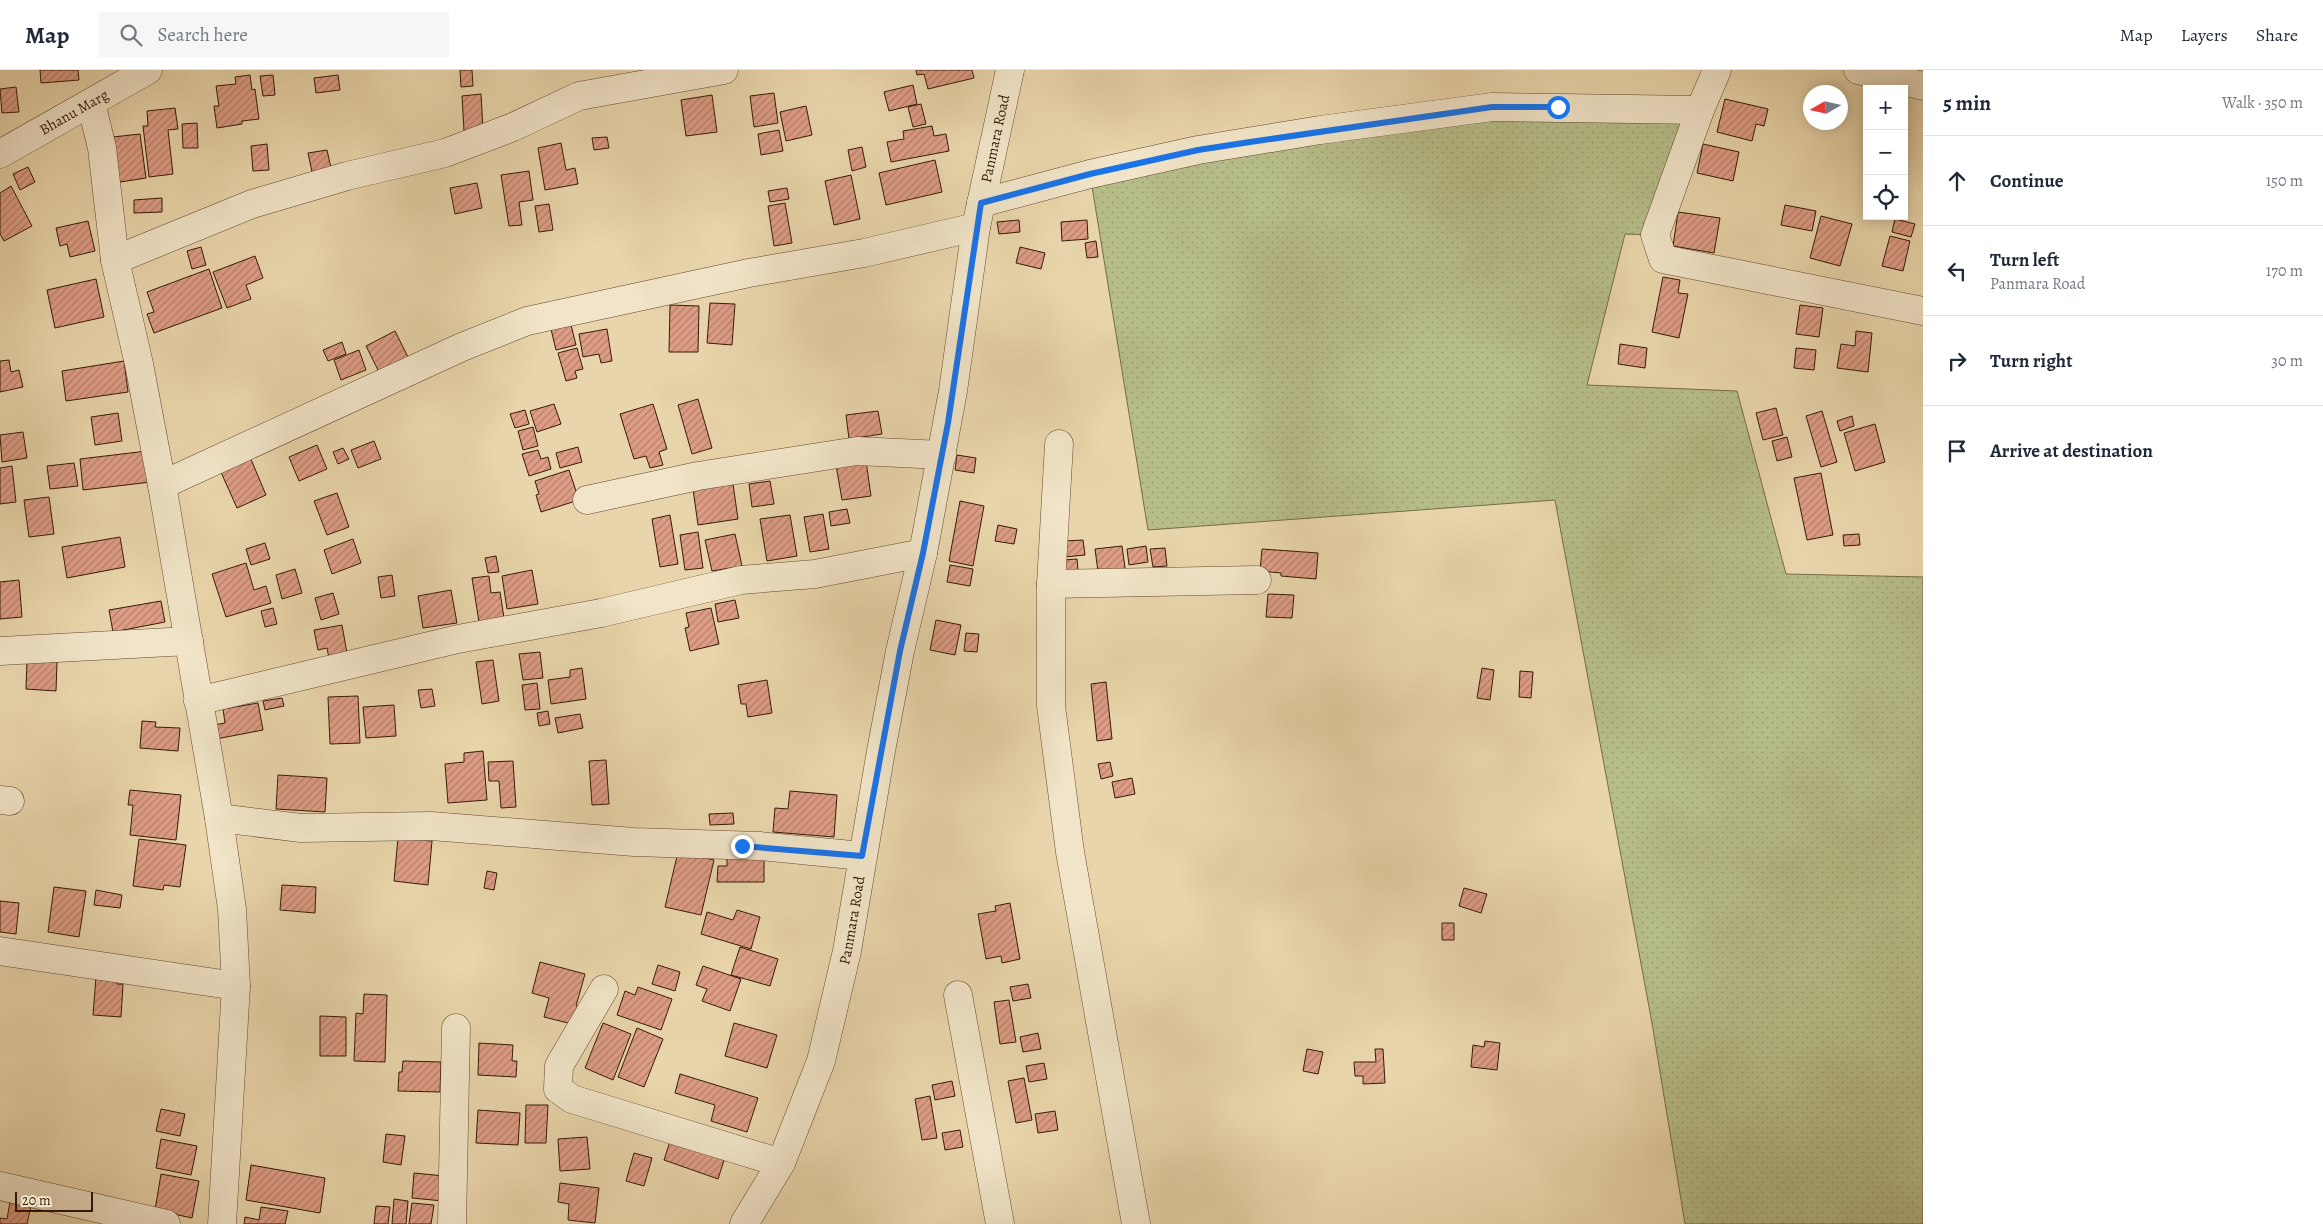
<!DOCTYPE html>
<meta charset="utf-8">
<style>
:root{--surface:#fff;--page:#f6f6f7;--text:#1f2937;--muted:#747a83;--line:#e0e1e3}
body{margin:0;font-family:Alegreya,serif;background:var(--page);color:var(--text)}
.controls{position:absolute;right:15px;top:15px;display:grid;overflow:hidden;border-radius:0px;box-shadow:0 2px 12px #0003}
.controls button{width:45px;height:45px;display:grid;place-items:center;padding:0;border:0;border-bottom:1px solid var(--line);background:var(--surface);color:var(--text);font:25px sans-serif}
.compass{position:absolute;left:1803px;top:15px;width:45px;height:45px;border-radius:50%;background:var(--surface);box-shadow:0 2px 12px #0003;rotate:261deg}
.scale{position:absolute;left:15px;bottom:12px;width:78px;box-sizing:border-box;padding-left:5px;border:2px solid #361906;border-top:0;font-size:14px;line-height:18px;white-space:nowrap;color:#361906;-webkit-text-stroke:4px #f1e4c8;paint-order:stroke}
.stop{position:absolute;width:15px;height:15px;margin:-11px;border:4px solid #1a73e8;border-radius:50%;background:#fff}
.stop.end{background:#1a73e8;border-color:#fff;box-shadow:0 1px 5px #0008}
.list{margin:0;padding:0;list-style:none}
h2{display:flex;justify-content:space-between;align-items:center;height:65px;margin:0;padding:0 20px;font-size:21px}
h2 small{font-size:16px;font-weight:400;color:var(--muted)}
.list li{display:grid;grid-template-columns:32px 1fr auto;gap:15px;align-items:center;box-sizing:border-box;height:90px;padding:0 20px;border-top:1px solid var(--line)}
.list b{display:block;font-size:19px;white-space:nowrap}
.list p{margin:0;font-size:16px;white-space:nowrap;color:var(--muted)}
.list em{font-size:16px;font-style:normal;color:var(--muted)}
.icon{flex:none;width:28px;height:28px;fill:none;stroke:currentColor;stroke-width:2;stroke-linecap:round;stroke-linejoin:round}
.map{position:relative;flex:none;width:1923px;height:1154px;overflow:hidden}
header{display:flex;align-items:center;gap:30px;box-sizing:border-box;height:70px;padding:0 25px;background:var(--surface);border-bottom:1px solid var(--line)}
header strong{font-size:24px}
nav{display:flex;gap:28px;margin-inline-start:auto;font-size:18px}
.search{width:350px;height:45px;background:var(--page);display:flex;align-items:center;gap:12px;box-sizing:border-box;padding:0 18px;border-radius:0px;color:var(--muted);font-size:19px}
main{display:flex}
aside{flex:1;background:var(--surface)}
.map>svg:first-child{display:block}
</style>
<header>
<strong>Map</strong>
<div class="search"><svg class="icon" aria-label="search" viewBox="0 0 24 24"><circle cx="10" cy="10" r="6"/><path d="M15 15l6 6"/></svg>Search here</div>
<nav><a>Map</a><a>Layers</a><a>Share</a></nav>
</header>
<main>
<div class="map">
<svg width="1923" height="1154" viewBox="0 0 1923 1154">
<defs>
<pattern id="grass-dots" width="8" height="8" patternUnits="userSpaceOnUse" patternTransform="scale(1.25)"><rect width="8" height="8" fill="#b6bd89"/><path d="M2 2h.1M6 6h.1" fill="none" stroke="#9da275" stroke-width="1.8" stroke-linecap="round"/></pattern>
<pattern id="building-hatch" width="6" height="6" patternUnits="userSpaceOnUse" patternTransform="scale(1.25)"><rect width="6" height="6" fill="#de9d85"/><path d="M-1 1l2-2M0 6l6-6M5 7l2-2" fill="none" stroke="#b57f6b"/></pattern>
</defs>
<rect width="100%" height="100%" fill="#e9d5ab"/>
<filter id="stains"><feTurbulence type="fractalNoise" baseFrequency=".004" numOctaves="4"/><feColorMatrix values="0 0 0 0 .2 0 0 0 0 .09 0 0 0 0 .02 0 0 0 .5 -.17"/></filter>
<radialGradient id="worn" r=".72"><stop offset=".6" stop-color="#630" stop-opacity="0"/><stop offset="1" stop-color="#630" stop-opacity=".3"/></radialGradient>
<path fill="url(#grass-dots)" stroke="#766b48" d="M1492,37L1700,40L1655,165L1625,164L1587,315L1737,321L1786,504L1923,507V1154H1685L1652,953L1555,430L1148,460L1090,104Z"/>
<path fill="url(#building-hatch)" stroke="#361906" d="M40,0H78L79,10L41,13Z
M460,0H472L473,16L461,17Z
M916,0H972L974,8L928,19L924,4L917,5Z
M250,5L252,20L255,19L259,49L242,51V54L217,58L214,36H219L216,16L236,14L235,7Z
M273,5L275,25L263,26L260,6Z
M338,5L340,20L316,23L314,8Z
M913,15L917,34L889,41L884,22Z
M16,17L19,42L2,43L0,19Z
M774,23L778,53L754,57L750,26Z
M481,24L483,60L464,61L462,26Z
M712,25L717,62L686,66L681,30Z
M1725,29L1768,39L1764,56L1756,54L1752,71L1717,62Z
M921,34L926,54L913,57L908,37Z
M806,36L812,65L786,71L780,42Z
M175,38L178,59L168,60L173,104L149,107L143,56H148L147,41Z
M197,53L198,78H183L182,54Z
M932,56L934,66L946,64L949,81L891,92L887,72L904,69L903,61Z
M779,60L783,81L761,85L758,64Z
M140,64L146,108L114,113L113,67Z
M607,67L609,78L594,80L592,68Z
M561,73L566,100L575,98L578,114L545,120L538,78Z
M267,74L269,100L253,101L251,76Z
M1703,74L1739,82L1733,111L1697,103Z
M862,77L866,97L852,101L848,80Z
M327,80L331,98L312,102L308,83Z
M935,90L942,122L886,135L879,103Z
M28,97L35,112L20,120L13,104Z
M529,101L533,130L519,132L522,155L509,156L501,105Z
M851,105L860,149L834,155L825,111Z
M477,113L482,138L455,144L450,118Z
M11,116L32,156L4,171L0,164V123Z
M787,118L789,129L770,132L768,121Z
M162,128V142L134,143V130Z
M785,133L792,173L774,176L768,136Z
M549,134L553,160L539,162L535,136Z
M1785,135L1816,141L1812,161L1781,155Z
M1678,142L1720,148L1714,183L1673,176Z
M1821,146L1852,154L1840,196L1810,188Z
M1895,149L1915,154L1911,167L1892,162Z
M1019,150L1020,162L999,164L997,152Z
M1087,150L1088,169L1062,171L1061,152Z
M88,151L95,181L70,187L67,174L60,176L56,158Z
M1890,166L1910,171L1903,201L1882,196Z
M1096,171L1098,187L1087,188L1085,173Z
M201,177L206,195L192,199L187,181Z
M1020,177L1045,183L1041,199L1016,193Z
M255,186L263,208L246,215L251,229L227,238L213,202Z
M209,199L222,238L154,263L147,244L154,242L147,222Z
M1663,207L1680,210L1678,223L1688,224L1679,268L1652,262Z
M96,209L104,247L55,258L47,220Z
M710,233L735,234L732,275L707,273Z
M670,235L699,236L698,282H669Z
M1800,235L1823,238L1819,267L1796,264Z
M570,251L576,275L556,280L550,255Z
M607,259L612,291L601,293L599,284L583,287L579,264Z
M395,261L409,289L380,304L366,276Z
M1856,261L1872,263L1868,302L1837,298L1841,274L1855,276Z
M342,272L346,284L328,291L323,280Z
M1620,274L1647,278L1645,298L1618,294Z
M577,278L583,299L575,301L577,308L566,311L558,283Z
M1796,278L1816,280L1814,300L1794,298Z
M359,280L366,300L341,310L334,290Z
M9,290L11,302L19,300L23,317L0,322V291Z
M124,291L128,322L66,331L62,301Z
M698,329L712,378L692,384L678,335Z
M554,334L561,354L537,362L530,341Z
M653,334L667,379L659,382L663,395L650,398L646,386L634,389L620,344Z
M1776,338L1783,365L1763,370L1756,343Z
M525,340L529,354L515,358L510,344Z
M878,341L882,364L849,369L846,345Z
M1822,341L1837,392L1821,397L1806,346Z
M118,343L122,371L95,375L91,347Z
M1852,346L1854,356L1840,361L1837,351Z
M1875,354L1885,392L1855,401L1844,363Z
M533,357L538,376L523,380L518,361Z
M23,362L27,388L2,392L0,365Z
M1787,367L1792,387L1777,391L1772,371Z
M374,371L381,389L358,398L351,380Z
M317,375L327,399L299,411L289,387Z
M578,377L582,392L560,398L556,383Z
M343,378L349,389L338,394L333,382Z
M538,380L541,389L548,387L551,399L529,406L522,384Z
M147,381L151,412L83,420L80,389Z
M957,385L976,388L974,403L955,400Z
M250,387L266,425L237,438L220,400Z
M866,391L871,426L842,430L836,395Z
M74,393L78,416L50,419L47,396Z
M12,396L16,432L0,434V398Z
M569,400L579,430L541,442L536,425L539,424L535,411Z
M1821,403L1833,465L1807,470L1794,408Z
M770,411L774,434L752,437L749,414Z
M733,414L738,449L698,455L693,419Z
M337,423L349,457L327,465L314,431Z
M49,427L54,464L29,467L24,430Z
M960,431L984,436L973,496L949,491Z
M847,439L850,453L831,456L829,442Z
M823,444L829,479L810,482L804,447Z
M670,445L678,494L660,497L652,449Z
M790,445L797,486L767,491L760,449Z
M998,455L1017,459L1014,474L995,471Z
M698,462L703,498L685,500L680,465Z
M735,464L742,496L712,501L705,470Z
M1859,464L1860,475L1844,476L1843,465Z
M120,467L125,497L67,508L62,477Z
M353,469L361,493L332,504L324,480Z
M1083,470L1085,485L1065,487L1064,471Z
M265,473L270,489L251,495L246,479Z
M1122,476L1126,505L1099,509L1095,479Z
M1146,476L1148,492L1129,495L1127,479Z
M1165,478L1167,496L1153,497L1150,479Z
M1262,479L1318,483L1316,509L1281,506V503L1260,501Z
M496,486L499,502L488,503L485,488Z
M1077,489L1078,500L1064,501V490Z
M246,493L254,520L266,516L271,533L226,547L212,504Z
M950,495L973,499L970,516L947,512Z
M295,499L302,523L282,529L276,505Z
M532,500L538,534L507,539L502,506Z
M392,505L395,526L381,528L378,507Z
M489,506L491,523L500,522L504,548L479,552L472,508Z
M19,510L22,547L0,549V512Z
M451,520L457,553L423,558L418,526Z
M333,523L339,544L321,550L315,528Z
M1268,524L1294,525L1292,548L1266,547Z
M735,530L739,548L718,552L715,534Z
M161,531L165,552L113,562L109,540Z
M273,538L277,554L265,557L261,541Z
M711,538L719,574L690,581L685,558L689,557L686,543Z
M936,550L961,555L955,585L930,580Z
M342,555L348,589L330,593L327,578L318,580L314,560Z
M966,563L979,564L977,582L964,581Z
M540,582L543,608L523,610L519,584Z
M27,590L57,592L56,621L26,619Z
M493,590L499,631L482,634L476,592Z
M582,598L586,629L551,634L548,610L570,607V600Z
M1482,598L1494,600L1490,630L1477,628Z
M1520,601L1533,602L1531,628L1519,627Z
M767,610L772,643L748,647L746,634H741L738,615Z
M1106,612L1112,669L1097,671L1091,614Z
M537,613L540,639L525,640L522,615Z
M432,619L435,636L421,638L418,620Z
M358,626L360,673L330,674L328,627Z
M282,628L284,636L265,640L263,631Z
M258,633L263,660L216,669L214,655L225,653L223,639Z
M394,635L396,666L366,668L363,637Z
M548,641L550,654L539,656L537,643Z
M580,644L583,658L558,663L555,648Z
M142,651L156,652L155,657L180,658L178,681L140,678Z
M483,681L487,730L448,733L445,694L464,692V683Z
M606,690L609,734L592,735L589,691Z
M513,691L516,737L501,738L499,711H489L488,692Z
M1110,692L1113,706L1101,709L1098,694Z
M278,705L327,708L325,742L276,739Z
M1132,708L1135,724L1115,728L1112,712Z
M130,720L181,725L176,770L130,765L133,735H128Z
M790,721L837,725L834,767L773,762L775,738L788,739Z
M733,743L734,754L710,755L709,744Z
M398,768L432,771L428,815L394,811Z
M139,769L186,775L180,817L164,815L163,820L133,816Z
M678,782L714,790L701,845L665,837Z
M727,788H764V812H717L718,796H727Z
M487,801L497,803L494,820L484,818Z
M282,815L316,817L315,843L280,840Z
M54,817L86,821L79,867L48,862Z
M1464,818L1487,824L1481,843L1459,836Z
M96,820L122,825L120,838L94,835Z
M0,831L19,833L16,864L0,862Z
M1010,833L1020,889L1002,893L1001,886L986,889L978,844L996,841L995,836Z
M737,840L760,847L751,879L701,864L707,842L733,850Z
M1442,853H1454V870H1442Z
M740,877L778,889L770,916L731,905Z
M540,892L585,904L576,936L585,938L580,956L544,947L549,928L532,923Z
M658,895L680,902L675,921L652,914Z
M703,896L741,909L730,941L702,931L707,919L696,915Z
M96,907L117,908V914H123L121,947L93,945Z
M1028,914L1031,928L1013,931L1010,917Z
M638,917L672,929L661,960L617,945L625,921L635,925Z
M364,924L387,925L385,992L354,991L356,943L363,944Z
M1009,930L1016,972L1000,974L994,932Z
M320,946L346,947V986H320Z
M603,953L631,964L613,1010L585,998Z
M734,953L777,965L767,998L725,986Z
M637,958L663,969L644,1017L618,1007Z
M1038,963L1041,979L1023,982L1020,967Z
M1485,971L1500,973L1497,1000L1471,997L1473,975L1484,977Z
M479,973L513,975L512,991H517L516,1007L478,1005Z
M1307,979L1323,982L1318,1004L1303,1001Z
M1375,979H1383L1385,1013L1363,1014V1006H1355L1354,992H1376Z
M403,991L441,992L440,1022L398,1021L399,1002H402Z
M1044,993L1047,1009L1029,1012L1026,996Z
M680,1004L758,1028L747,1062L711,1051L715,1035L675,1023Z
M1024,1008L1032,1050L1016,1053L1008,1011Z
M952,1011L955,1026L935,1030L932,1015Z
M930,1026L937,1068L922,1070L915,1029Z
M526,1035H548L546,1073H525Z
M161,1039L185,1044L180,1066L156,1061Z
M478,1040L520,1043L518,1075L476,1073Z
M1055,1041L1058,1060L1038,1063L1035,1044Z
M960,1060L963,1077L945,1080L942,1063Z
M673,1062L727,1081L718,1109L664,1090Z
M386,1064L405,1066L401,1095L383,1092Z
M587,1067L590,1099L560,1101L558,1069Z
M161,1069L197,1076L191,1105L156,1098Z
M634,1083L652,1088L644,1116L626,1111Z
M251,1095L325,1108L320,1143L246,1130Z
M414,1103L445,1106L443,1131L412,1128Z
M161,1104L199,1111L192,1148L155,1140Z
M560,1113L599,1118L595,1153L568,1150L569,1134L558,1132Z
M394,1129L408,1131L406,1154H392Z
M10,1132L31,1136L27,1154H0V1148L7,1149Z
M412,1133L434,1135L431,1154H409Z
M376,1136L390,1137L388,1154H374Z
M261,1137L288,1141L285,1154H244L245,1147L259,1150Z"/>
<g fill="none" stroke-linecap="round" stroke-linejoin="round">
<g stroke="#63482f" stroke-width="29">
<g id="minor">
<path d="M1717,0L1700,40L1655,165L1663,189L1923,241"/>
<path d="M1858,0L1923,16"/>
<path d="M91,33L102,78L115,190L139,294L162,415L219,748L232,839L236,916L222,1154"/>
<path id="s1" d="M0,84L148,0"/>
<path d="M981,133L1090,104L1198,80L1320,60L1492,37L1700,40"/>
<path d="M115,190L252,134L347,106L445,83L513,57L579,26L724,0"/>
<path d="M1059,374L1051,514V636L1070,782L1136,1154"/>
<path d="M162,415L462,277L527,251L749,203L864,183L976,157"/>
<path d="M587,430L698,406L857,381L942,385"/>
<path d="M1051,514L1257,510"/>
<path d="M0,581L189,571"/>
<path d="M198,631L458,569L601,543L741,510L815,504L923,483"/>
<path d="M0,730L10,731"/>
<path d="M219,748L301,758L431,756L634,772L760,776L862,786"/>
<path d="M0,881L236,916"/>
<path d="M604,919L559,996L558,1019L572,1029L781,1093"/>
<path d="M958,925L1000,1154"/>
<path d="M0,1116L166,1154"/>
<path d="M452,1154L456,958"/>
<path id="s2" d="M744,1154L781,1093L821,991L847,881L881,681L900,581L923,483L953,321L976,157L1010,0"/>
</g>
</g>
<use href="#minor" stroke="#f1e4c8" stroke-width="28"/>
</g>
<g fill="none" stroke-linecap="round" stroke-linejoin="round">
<path stroke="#1a73e8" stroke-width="6" d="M742,776L862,786L900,581L923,483L948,353L981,133L1090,104L1198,80L1250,72L1492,37H1558"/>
</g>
<g text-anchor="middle" stroke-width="4.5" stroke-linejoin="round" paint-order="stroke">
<g font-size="15" fill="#361906" stroke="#f1e4c8">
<text dy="5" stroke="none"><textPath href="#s1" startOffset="85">Bhanu Marg</textPath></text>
<text dy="5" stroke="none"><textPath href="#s2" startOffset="1120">Panmara Road</textPath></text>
<text dy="5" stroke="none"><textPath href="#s2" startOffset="325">Panmara Road</textPath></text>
</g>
</g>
<rect width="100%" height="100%" filter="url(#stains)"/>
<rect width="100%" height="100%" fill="url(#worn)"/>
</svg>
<div class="controls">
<button>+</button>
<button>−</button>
<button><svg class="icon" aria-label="locate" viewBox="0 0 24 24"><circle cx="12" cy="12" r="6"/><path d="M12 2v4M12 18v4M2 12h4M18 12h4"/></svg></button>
</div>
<svg class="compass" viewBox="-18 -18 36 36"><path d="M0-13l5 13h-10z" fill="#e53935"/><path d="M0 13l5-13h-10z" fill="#747a83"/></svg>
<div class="scale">20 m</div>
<div class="stop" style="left:1558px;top:37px"></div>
<div class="stop end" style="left:742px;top:776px"></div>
</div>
<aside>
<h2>5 min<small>Walk · 350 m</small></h2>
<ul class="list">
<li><svg class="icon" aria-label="ahead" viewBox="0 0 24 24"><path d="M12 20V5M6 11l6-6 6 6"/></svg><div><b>Continue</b></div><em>150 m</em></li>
<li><svg class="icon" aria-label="left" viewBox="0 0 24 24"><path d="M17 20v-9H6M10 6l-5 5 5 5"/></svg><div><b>Turn left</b><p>Panmara Road</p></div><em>170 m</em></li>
<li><svg class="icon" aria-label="right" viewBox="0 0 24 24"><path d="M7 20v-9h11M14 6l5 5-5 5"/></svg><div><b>Turn right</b></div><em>30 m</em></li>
<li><svg class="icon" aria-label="arrive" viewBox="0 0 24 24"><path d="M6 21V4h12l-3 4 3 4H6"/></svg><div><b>Arrive at destination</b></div></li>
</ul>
</aside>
</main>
